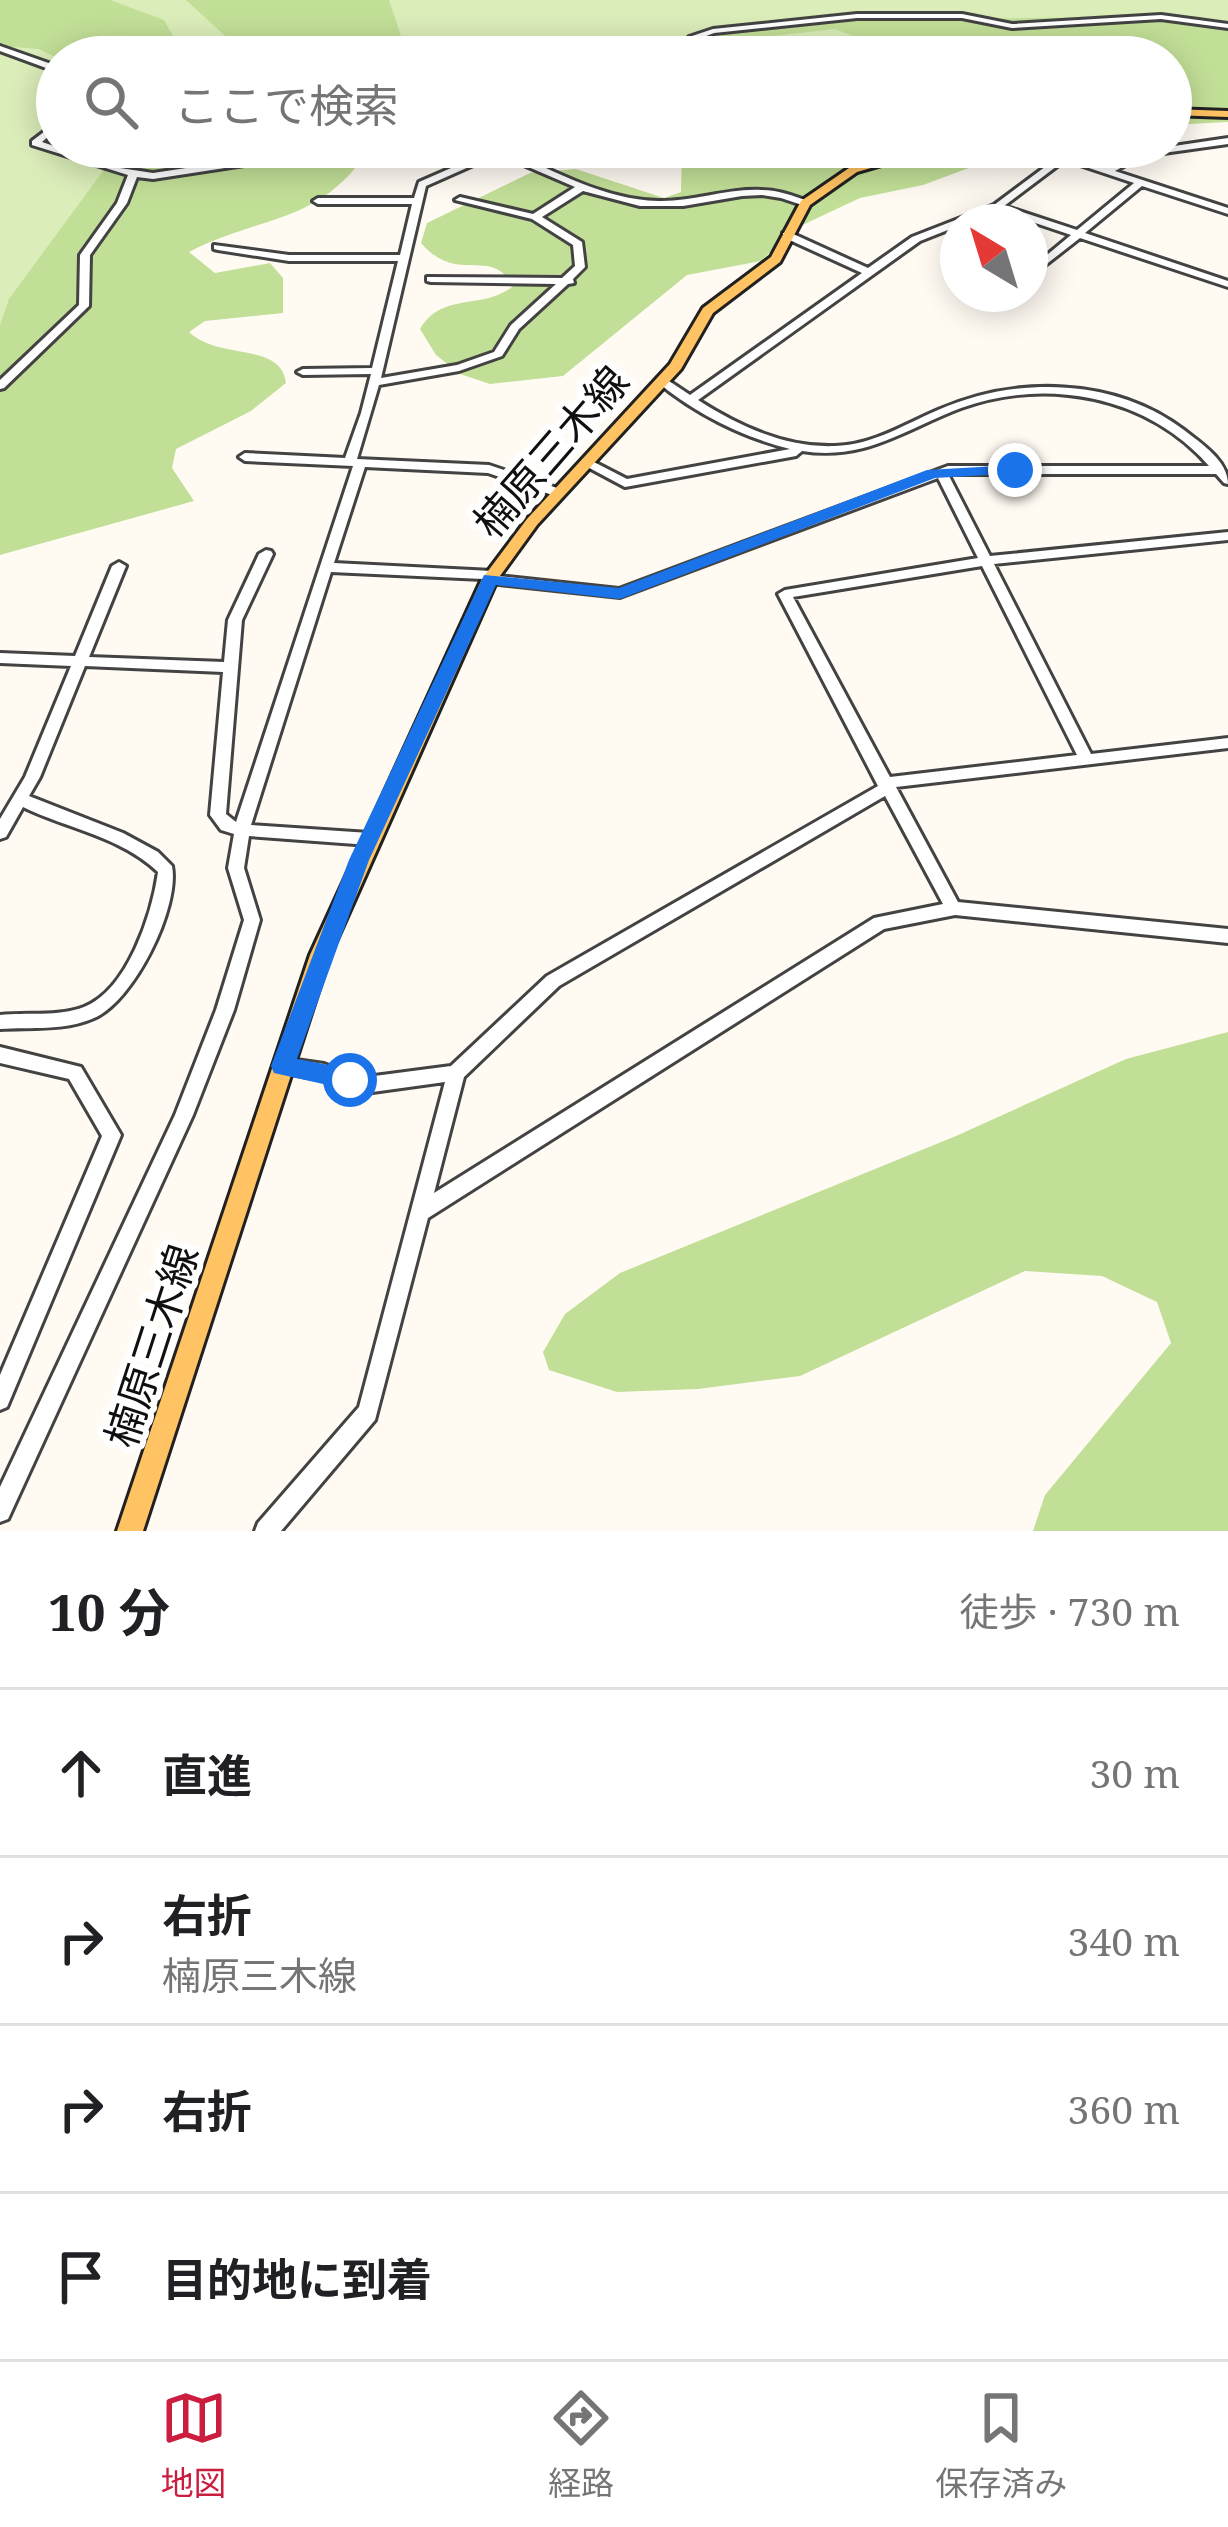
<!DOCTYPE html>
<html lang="ja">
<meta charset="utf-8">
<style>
:root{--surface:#fff;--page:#f2f2f2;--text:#202124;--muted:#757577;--line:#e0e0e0;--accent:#cb1d3e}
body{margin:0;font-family:"Noto Serif","Noto Sans JP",serif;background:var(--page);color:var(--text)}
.compass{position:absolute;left:940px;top:204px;width:108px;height:108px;border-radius:50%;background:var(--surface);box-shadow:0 6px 30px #0003;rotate:322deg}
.stop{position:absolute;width:36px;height:36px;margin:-27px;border:9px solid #1a73e8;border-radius:50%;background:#fff}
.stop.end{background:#1a73e8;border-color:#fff;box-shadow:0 3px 12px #0008}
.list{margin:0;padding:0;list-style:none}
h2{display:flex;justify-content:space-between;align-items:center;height:156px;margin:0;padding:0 48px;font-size:51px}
h2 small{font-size:39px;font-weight:400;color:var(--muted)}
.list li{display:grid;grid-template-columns:78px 1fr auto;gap:36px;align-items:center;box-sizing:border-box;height:168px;padding:0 48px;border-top:3px solid var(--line)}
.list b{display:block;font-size:45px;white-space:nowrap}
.list p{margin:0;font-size:39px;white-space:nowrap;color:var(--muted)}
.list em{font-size:39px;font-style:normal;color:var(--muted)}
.icon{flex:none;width:66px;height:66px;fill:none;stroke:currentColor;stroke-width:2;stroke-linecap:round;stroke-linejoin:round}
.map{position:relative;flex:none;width:1228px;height:1531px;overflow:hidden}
.search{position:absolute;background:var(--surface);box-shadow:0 6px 30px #0003;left:36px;right:36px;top:36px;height:132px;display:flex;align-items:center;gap:30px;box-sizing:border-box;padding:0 42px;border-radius:66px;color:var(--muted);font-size:45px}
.sheet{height:828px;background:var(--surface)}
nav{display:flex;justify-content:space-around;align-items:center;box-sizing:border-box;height:168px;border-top:3px solid var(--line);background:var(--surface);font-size:33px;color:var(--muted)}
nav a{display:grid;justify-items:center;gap:6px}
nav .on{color:var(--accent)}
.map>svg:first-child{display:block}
</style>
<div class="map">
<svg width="1228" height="1531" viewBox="0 0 1228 1531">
<rect width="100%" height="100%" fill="#fffbf3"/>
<path fill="#dbedb9" d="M0,0H1228V26L1195,27L1149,15L1086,43L969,35L870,57L446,50L430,57H57V147H246L0,355Z"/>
<path fill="#c2df97" d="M0,0H110L164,20L185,57L57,58L39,49L0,46Z
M186,0H389L408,57H248Z
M1195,16L1228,21V122L1171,125V57H932L888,50L835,29L772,36L749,57H639L745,29L816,21Z
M74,147H371C319,226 262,214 189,252L215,273L270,263L283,278V313L205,321L189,332C219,361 281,341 286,383L251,411L176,449L172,468L194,501L0,555V325L9,299L106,167Z
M682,147H1051L1001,156L923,185L860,198L794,229L761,261L687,275L563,376L490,384L460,374L436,355L420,329C443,291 483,311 513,286C490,245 458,286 421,243L427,223L530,173L576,169L664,198L681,192Z
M1228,1032V1531H1033L1045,1495L1171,1343L1157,1302L1102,1276L1025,1271L800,1376L698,1389L617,1392L549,1370L543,1352L565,1314L620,1273L956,1136L1126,1059Z"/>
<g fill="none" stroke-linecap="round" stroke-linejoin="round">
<g stroke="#434343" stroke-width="6">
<path id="minor" d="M857,14H962L1012,24L1161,15L1228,24V28L1161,19L1012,28L962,18H857L714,33L696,40L690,57H682L689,37L713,29Z
M0,46L57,66V72L0,51Z
M57,122V129L42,142L120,168L153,173L280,154L292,147H303L283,159L153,179L137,177L127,203L90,255L89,306L4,388L0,389V380L79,305L80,255L117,203L128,175L32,145V141Z
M1228,138V144L1142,156L1115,171L1228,208V214L1142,186L1085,233L1228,281V287L1080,238L1030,277V269L1071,235L997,210L969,222H958V226L920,241L698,400C739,426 785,448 835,446C873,445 905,424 938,410C1015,376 1115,377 1184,430C1202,444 1228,461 1228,484L1224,483L1216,474H948L990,556L1228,532V540L994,564L1091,754L1228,738V748L896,787L958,902L1228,929V943L955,915L884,929L428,1218L375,1420L281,1531H255L258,1523L359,1407L445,1082L358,1094L323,1080L276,1071L273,1066L276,1061L282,1058L324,1064L359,1078L451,1066L547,976L878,786L778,594L785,590L978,558L938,478L620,597L490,583L483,579L331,572L251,825L369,833L375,835L377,839L375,843L369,845L249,836L244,868L260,920L234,1010L193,1115L8,1519L0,1522V1487L175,1115L216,1010L244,920L228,868L234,834L221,830L210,815L223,672L85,666L40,777L29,796L123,833L158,852L172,866C180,907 134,1001 94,1018C65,1031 31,1027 0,1029V1015C27,1012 58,1017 84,1007C128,990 152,914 158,872C120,836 68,829 23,807L6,837L0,839V819L25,777L71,666L0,663V653L75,656L112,566L119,562L126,566L89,657L224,662L228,620L259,554L266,550L271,551L273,554L242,620L226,814L236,822L353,466L245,461L239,457L245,453L345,458L361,413L371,374L303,375L297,372L303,369L372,368L398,261H289L218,250L214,249V245L289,255H400L412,204H318L313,201L318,198H414L419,182L490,151L488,147H511L506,150C555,171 604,200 658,201C693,202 727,188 762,190C779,190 793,196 808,201L810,203L805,206L781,198L762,195L742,196L683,206H640L583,191L542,217L582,242L585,267L573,279L574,283L568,284L519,329L502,356L459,371L379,385L357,459L489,465L563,490L565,493L559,497L555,496L488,473L365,467L334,563L492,571L497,572L498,576L619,589L948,466H1209C1148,396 1047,377 961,408C905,429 866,461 802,451L796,456L625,487L580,463L586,459L590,460L627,479L790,449C742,437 694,413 656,381L658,379H666L690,395L862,273L783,237V233H791L868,268L912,237L994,205L1061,155L1106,168L1140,151ZM498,154L575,187L533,214L460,197L455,200L532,219L573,245L575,266L562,278L427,277V281L431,282L556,284L511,325L494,352L457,365L381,378L426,186ZM1065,160L1134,183L1077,230L1004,206ZM982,566L1077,755L890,777L793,597ZM885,796L943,904L874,918L434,1193L464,1077L559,986Z
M0,1047L81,1067L121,1135L7,1407L0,1410V1375L102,1136L69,1079L0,1063Z"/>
</g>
<g stroke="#212121" stroke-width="6">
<path id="major" d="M1171,109L1228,111V117L1171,115Z
M925,147H943L857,172L810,205L780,262L713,313L681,369L537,525L497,580L330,955L143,1531H117L310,955L482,579L527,519L670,364L703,308L771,257L801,201L849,168Z"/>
</g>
<use href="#minor" fill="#fff" fill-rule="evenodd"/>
<use href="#major" fill="#ffc363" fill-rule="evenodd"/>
</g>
<path fill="#1a73e8" d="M1015,465L1021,473L935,478L620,599L496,585L369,860L297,1059L350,1069L362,1080L350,1090L274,1073L271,1066L349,860L484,575L619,588L927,470Z"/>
<g text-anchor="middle" stroke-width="12" stroke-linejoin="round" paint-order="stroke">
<g font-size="42" fill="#101010" stroke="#fff">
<text transform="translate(551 452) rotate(-49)" y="15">楠原三木線</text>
<text transform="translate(152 1346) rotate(-72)" y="15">楠原三木線</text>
</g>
</g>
</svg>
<svg class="compass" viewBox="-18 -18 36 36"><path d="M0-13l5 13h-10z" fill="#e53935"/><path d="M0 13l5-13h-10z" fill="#757577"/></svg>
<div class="stop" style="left:350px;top:1080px"></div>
<div class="stop end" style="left:1015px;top:470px"></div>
<div class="search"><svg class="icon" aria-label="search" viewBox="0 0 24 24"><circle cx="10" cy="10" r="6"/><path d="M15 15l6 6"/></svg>ここで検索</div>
</div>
<section class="sheet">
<h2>10 分<small>徒歩 · 730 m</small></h2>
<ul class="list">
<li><svg class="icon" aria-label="ahead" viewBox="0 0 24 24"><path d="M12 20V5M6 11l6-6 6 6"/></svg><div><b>直進</b></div><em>30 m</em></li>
<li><svg class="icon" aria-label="right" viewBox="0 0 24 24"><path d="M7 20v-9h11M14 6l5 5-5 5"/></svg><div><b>右折</b><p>楠原三木線</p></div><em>340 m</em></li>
<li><svg class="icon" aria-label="right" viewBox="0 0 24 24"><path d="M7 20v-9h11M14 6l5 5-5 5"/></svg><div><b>右折</b></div><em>360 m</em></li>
<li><svg class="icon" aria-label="arrive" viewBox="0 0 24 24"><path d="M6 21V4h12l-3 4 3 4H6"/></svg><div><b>目的地に到着</b></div></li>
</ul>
</section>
<nav>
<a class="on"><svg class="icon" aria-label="map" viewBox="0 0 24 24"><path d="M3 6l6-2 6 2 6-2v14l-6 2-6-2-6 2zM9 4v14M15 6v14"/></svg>地図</a>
<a><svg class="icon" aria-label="directions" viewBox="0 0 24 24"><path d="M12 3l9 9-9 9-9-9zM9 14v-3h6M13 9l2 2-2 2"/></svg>経路</a>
<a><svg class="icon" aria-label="saved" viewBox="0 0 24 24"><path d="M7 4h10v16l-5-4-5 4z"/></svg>保存済み</a>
</nav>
